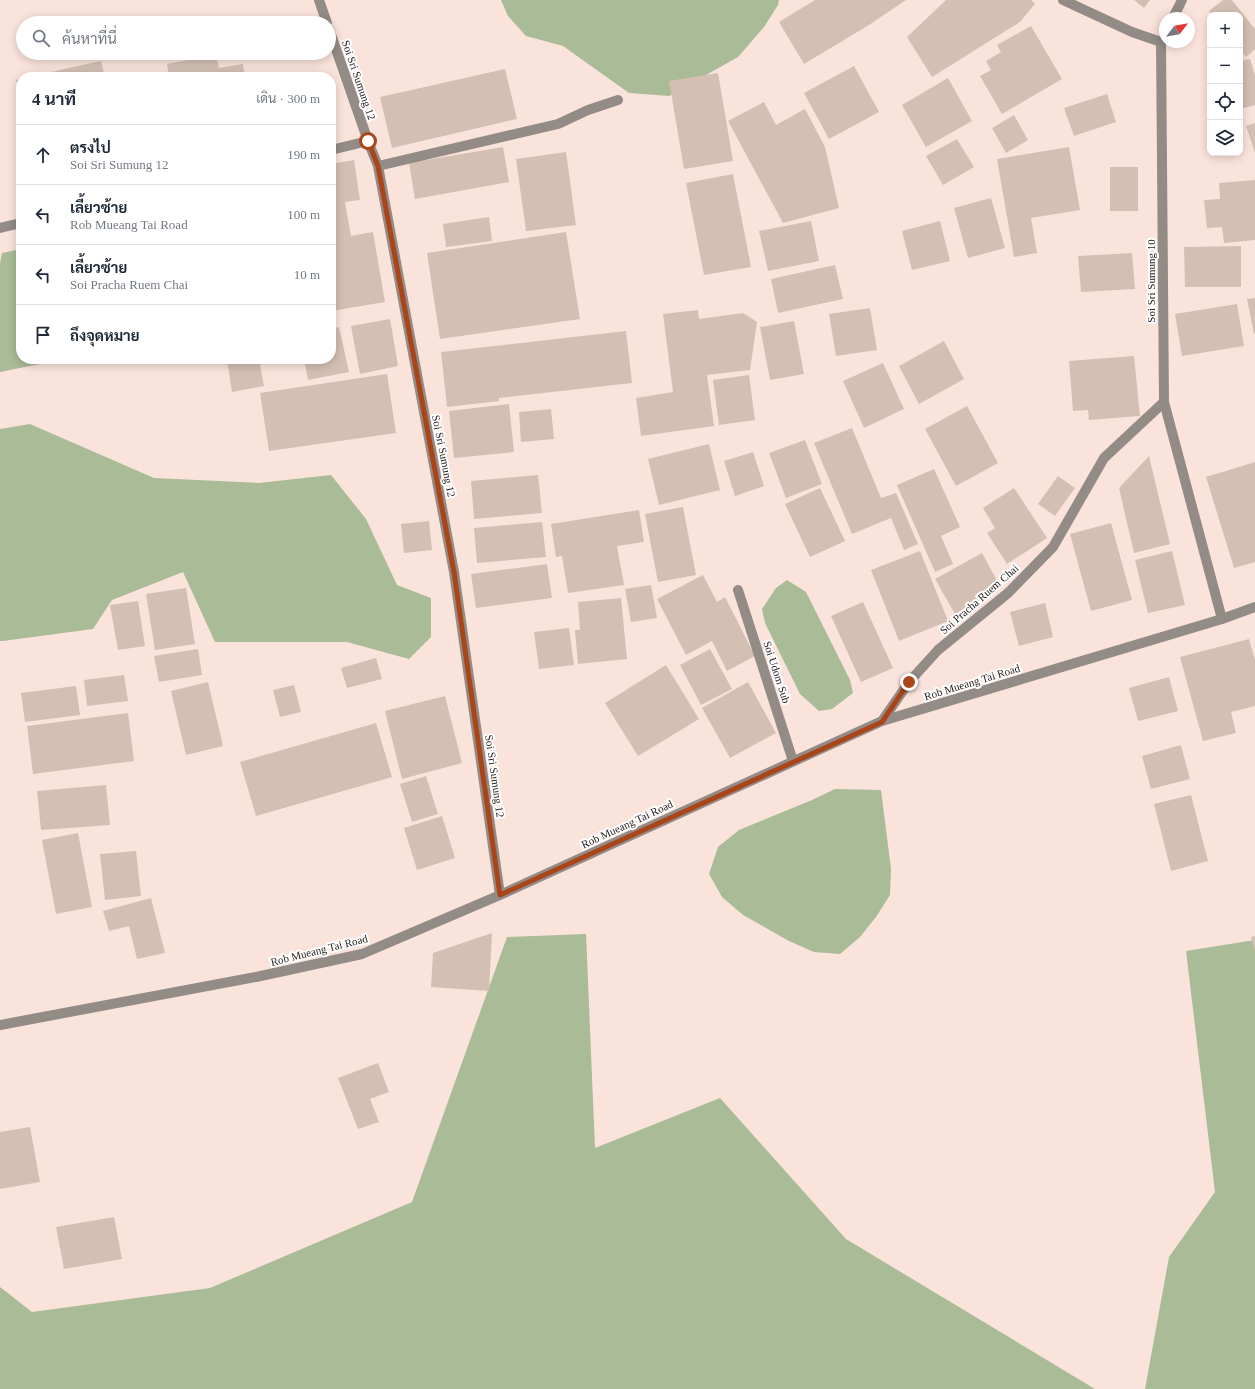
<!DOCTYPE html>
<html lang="th">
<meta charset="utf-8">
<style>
:root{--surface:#fff;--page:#f2f2f3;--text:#1f2937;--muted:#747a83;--line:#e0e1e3}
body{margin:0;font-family:"Times New Roman",Sarabun,serif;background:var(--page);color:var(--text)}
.controls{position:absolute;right:12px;top:12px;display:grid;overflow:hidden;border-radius:8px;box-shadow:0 2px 10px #0003}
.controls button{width:36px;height:36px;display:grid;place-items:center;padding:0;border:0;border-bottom:1px solid var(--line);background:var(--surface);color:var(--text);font:20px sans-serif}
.compass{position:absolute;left:1159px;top:12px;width:36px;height:36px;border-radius:50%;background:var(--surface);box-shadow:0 2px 10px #0003;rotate:59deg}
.stop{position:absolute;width:12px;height:12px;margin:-9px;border:3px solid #aa451a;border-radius:50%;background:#fff}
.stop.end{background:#aa451a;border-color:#fff;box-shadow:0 1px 4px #0008}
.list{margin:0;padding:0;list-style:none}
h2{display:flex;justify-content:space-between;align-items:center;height:52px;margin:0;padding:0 16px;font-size:17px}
h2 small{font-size:13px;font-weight:400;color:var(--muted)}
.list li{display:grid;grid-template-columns:26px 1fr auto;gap:12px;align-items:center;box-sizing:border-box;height:60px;padding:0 16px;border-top:1px solid var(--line)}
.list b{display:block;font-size:15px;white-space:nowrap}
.list p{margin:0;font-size:13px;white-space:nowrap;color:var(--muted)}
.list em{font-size:13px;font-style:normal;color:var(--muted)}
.icon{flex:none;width:22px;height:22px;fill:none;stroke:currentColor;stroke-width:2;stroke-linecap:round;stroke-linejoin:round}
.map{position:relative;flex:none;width:1255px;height:1389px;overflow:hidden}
.search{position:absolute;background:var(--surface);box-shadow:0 2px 10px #0003;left:16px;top:16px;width:320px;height:44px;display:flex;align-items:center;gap:10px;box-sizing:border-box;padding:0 14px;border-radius:22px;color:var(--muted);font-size:15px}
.panel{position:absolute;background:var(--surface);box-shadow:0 2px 10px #0003;left:16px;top:72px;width:320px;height:292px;border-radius:16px}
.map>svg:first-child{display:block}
</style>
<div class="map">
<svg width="1255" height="1389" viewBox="0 0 1255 1389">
<rect width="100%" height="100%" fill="#fae3db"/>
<path fill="#a9bb97" d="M501,0H779L778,5L764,27L738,57L669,96L629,93L563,46L526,36L508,16Z
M21,249V359H65L0,372V264L2,253Z
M30,424L154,478L259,483L331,475L366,519L397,585L431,598V637L409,659L347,642H215L183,572L112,600L93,629L3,641H0V429Z
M787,580L806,592L850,680L853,693L832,709L819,711L800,694L765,623L762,609L776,588Z
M835,789L881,790L891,869L890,895L876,917L860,937L840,954L814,952L789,941L743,915L722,897L709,874L718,847L739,830L812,800Z
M586,934L595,1148L720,1098L846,1239L1095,1389H0V1287L32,1312L210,1288L412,1202L507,937Z
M1255,940V1389H1145L1169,1257L1215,1192L1186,951Z"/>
<path fill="#d3c0b3" d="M815,0H906L869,25L804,64L779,22Z
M946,0H1031L1035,4L1020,22L932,77L907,37Z
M1134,0H1150L1144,8Z
M1223,0H1232L1255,29V49L1246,57L1240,50V15H1213L1209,11Z
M1031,26L1062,79L1002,114L980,76L991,70L986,61L1001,52L997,45Z
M216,55L219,68L243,64L245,77H169L167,64Z
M1250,59L1255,75V105L1240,109V61Z
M101,61L105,77H33V76Z
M854,66L879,112L829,139L804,93Z
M505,69L517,119L392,148L380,97Z
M718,73L733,161L684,169L669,81Z
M948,78L972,121L926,147L902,105Z
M21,79V97H20L16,80Z
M1107,94L1116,122L1074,136L1064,108Z
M764,102L776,125L805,109L825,147L839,208L783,223L728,121Z
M1014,115L1028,140L1006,153L992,128Z
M1255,123V153L1246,126Z
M957,139L974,167L943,185L926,156Z
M503,147L509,182L415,199L409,163Z
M1069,147L1080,210L1031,218L1037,253L1014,257L997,159Z
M566,152L576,225L526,231L516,159Z
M354,160L360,200L345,202L351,236L373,232L385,302L331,311V164Z
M1110,167H1138V211H1110Z
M733,174L751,267L704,275L686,183Z
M1255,180V240L1224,243L1222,227L1207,228L1204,200L1220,199L1219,183Z
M991,198L1005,248L968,258L954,208Z
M489,217L492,241L446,247L443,224Z
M811,221L819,261L768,271L759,231Z
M940,221L950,261L912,270L902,231Z
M566,232L580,319L440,339L427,253Z
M1241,246V287H1185L1184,247Z
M1132,253L1135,289L1081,292L1078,256Z
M835,265L843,299L778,313L771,279Z
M1255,298V333L1254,334L1247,299Z
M1237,304L1244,346L1182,356L1175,314Z
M870,308L877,350L836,356L829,314Z
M698,310L699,319L743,313L757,322L750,370L707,375L714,426L641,436L636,398L673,392L663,314Z
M390,319L398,366L360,374L351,326Z
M794,321L804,374L770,380L760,327Z
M339,327L349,372L308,380L304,359H331V329Z
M626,331L632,383L499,398V401L447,407L441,352Z
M944,341L964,379L919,404L899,366Z
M1134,356L1140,416L1089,420L1088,410L1073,411L1069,361Z
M227,359H259L264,386L232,392Z
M883,363L904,409L864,428L843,381Z
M387,374L396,433L269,451L260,393Z
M749,375L755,420L719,425L713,380Z
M509,404L514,452L454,458L449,411Z
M967,406L998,463L956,486L925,429Z
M551,409L554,439L521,442L519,412Z
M852,428L881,498L896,493L918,544L904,550L891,518L852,534L814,443Z
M805,440L822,484L786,498L769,453Z
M709,444L720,490L659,505L648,459Z
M753,452L764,486L735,496L724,461Z
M1149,456L1170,544L1134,553L1119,488Z
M1255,462V562L1234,568L1206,477Z
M934,469L960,527L941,536L953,564L935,572L897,485Z
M538,475L542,513L474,519L471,481Z
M1058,476L1075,488L1055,516L1038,504Z
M820,488L845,541L810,557L785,504Z
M1014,488L1047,538L1007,564L987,533L995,528L983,508Z
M683,507L696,575L658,582L645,514Z
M639,510L644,542L617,546L624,585L568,593L562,556L556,557L551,524Z
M429,521L432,550L404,553L401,524Z
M542,522L546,557L477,563L474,528Z
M1111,523L1132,600L1091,611L1070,534Z
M920,551L948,621L899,641L871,570Z
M1172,551L1185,605L1148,613L1135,560Z
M982,553L1001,588L955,614L935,579Z
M547,564L552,598L476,608L471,574Z
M703,575L717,602L725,597L755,656L727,671L712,641L686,655L657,599Z
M651,585L657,618L631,622L625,589Z
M186,588L195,644L155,650L146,594Z
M621,598L627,659L578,664L575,630H580L578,602Z
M138,601L145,646L118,650L110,605Z
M863,602L893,668L861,682L831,616Z
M1045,603L1053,637L1019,646L1010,612Z
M569,628L574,665L539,669L534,632Z
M1249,639L1255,660V706L1231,712L1236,733L1203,741L1180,657Z
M198,649L202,675L159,682L154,656Z
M710,649L732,689L701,705L680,665Z
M376,658L382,679L347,688L341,668Z
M666,665L699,719L638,756L605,703Z
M124,675L128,701L87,706L84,680Z
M1169,677L1178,711L1138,721L1129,688Z
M208,682L223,746L186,755L171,691Z
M748,682L776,733L730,758L702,708Z
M294,685L301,712L280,717L273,690Z
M76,686L80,715L25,722L21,693Z
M445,696L462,763L402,779L385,711Z
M128,713L134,761L33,774L27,726Z
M376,723L392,777L256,816L240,762Z
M1181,745L1190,779L1151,789L1142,756Z
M426,776L438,814L412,822L400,784Z
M106,785L110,825L41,830L37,791Z
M1191,795L1208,861L1171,871L1154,804Z
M442,816L455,858L417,870L404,828Z
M78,833L92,907L56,914L42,840Z
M136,851L141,896L105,900L100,854Z
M151,898L165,953L137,959L129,926L109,931L103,911Z
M492,933L489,991L431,987L433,953Z
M1255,936V951L1251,937Z
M378,1063L389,1092L370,1099L379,1122L358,1129L338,1078Z
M30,1127L40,1182L0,1189V1132Z
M114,1217L122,1259L64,1269L56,1227Z"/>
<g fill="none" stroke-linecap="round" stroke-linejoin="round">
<path stroke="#938b86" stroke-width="10" d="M319,0L327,23
M1063,0L1132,32L1161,42L1164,402L1222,619
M1173,18L1182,0
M329,29L368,141L378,166L454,572L500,895
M331,150L368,141
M378,166L558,124L588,110L618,100
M0,228L21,223
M738,590L793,761
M882,721L909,682L938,650L1008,593L1053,547L1104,458L1164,402
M0,1025L256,977L362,954L500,895L882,721L1222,619L1255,607"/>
</g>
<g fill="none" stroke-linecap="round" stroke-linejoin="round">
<path stroke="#aa451a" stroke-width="5" d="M368,141L378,166L454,572L500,895L882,722L909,682"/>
</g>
<g text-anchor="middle" stroke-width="4" stroke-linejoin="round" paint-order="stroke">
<g font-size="11" fill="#2a221f" stroke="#fff">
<text transform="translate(359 80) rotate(71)" y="4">Soi Sri Sumung 12</text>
<text transform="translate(1151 281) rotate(-90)" y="4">Soi Sri Sumung 10</text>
<text transform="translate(444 456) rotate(79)" y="4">Soi Sri Sumung 12</text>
<text transform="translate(979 599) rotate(-41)" y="4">Soi Pracha Ruem Chai</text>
<text transform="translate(777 672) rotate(72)" y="4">Soi Udom Sub</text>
<text transform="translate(972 682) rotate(-17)" y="4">Rob Mueang Tai Road</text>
<text transform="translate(495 776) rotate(82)" y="4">Soi Sri Sumung 12</text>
<text transform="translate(627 824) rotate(-25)" y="4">Rob Mueang Tai Road</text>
<text transform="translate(319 950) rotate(-14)" y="4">Rob Mueang Tai Road</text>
</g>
</g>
</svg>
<div class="controls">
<button>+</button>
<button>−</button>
<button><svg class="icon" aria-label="locate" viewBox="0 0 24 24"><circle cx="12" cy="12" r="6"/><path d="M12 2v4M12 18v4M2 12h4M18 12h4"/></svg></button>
<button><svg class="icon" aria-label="layers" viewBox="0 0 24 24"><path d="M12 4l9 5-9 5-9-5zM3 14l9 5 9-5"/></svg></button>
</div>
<svg class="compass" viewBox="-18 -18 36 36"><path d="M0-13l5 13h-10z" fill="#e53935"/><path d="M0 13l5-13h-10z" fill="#747a83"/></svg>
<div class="stop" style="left:368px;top:141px"></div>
<div class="stop end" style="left:909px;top:682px"></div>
<div class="search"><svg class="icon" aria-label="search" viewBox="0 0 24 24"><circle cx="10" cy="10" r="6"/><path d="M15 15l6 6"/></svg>ค้นหาที่นี่</div>
<section class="panel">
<h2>4 นาที<small>เดิน · 300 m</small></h2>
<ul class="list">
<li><svg class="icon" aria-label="ahead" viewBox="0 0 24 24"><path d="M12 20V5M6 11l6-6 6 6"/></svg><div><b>ตรงไป</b><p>Soi Sri Sumung 12</p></div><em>190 m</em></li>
<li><svg class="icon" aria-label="left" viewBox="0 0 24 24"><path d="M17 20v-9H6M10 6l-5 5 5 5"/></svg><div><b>เลี้ยวซ้าย</b><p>Rob Mueang Tai Road</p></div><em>100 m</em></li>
<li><svg class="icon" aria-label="left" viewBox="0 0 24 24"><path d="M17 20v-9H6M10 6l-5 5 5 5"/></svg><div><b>เลี้ยวซ้าย</b><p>Soi Pracha Ruem Chai</p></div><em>10 m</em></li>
<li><svg class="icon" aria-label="arrive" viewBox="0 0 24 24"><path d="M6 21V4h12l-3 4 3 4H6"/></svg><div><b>ถึงจุดหมาย</b></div></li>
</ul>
</section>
</div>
